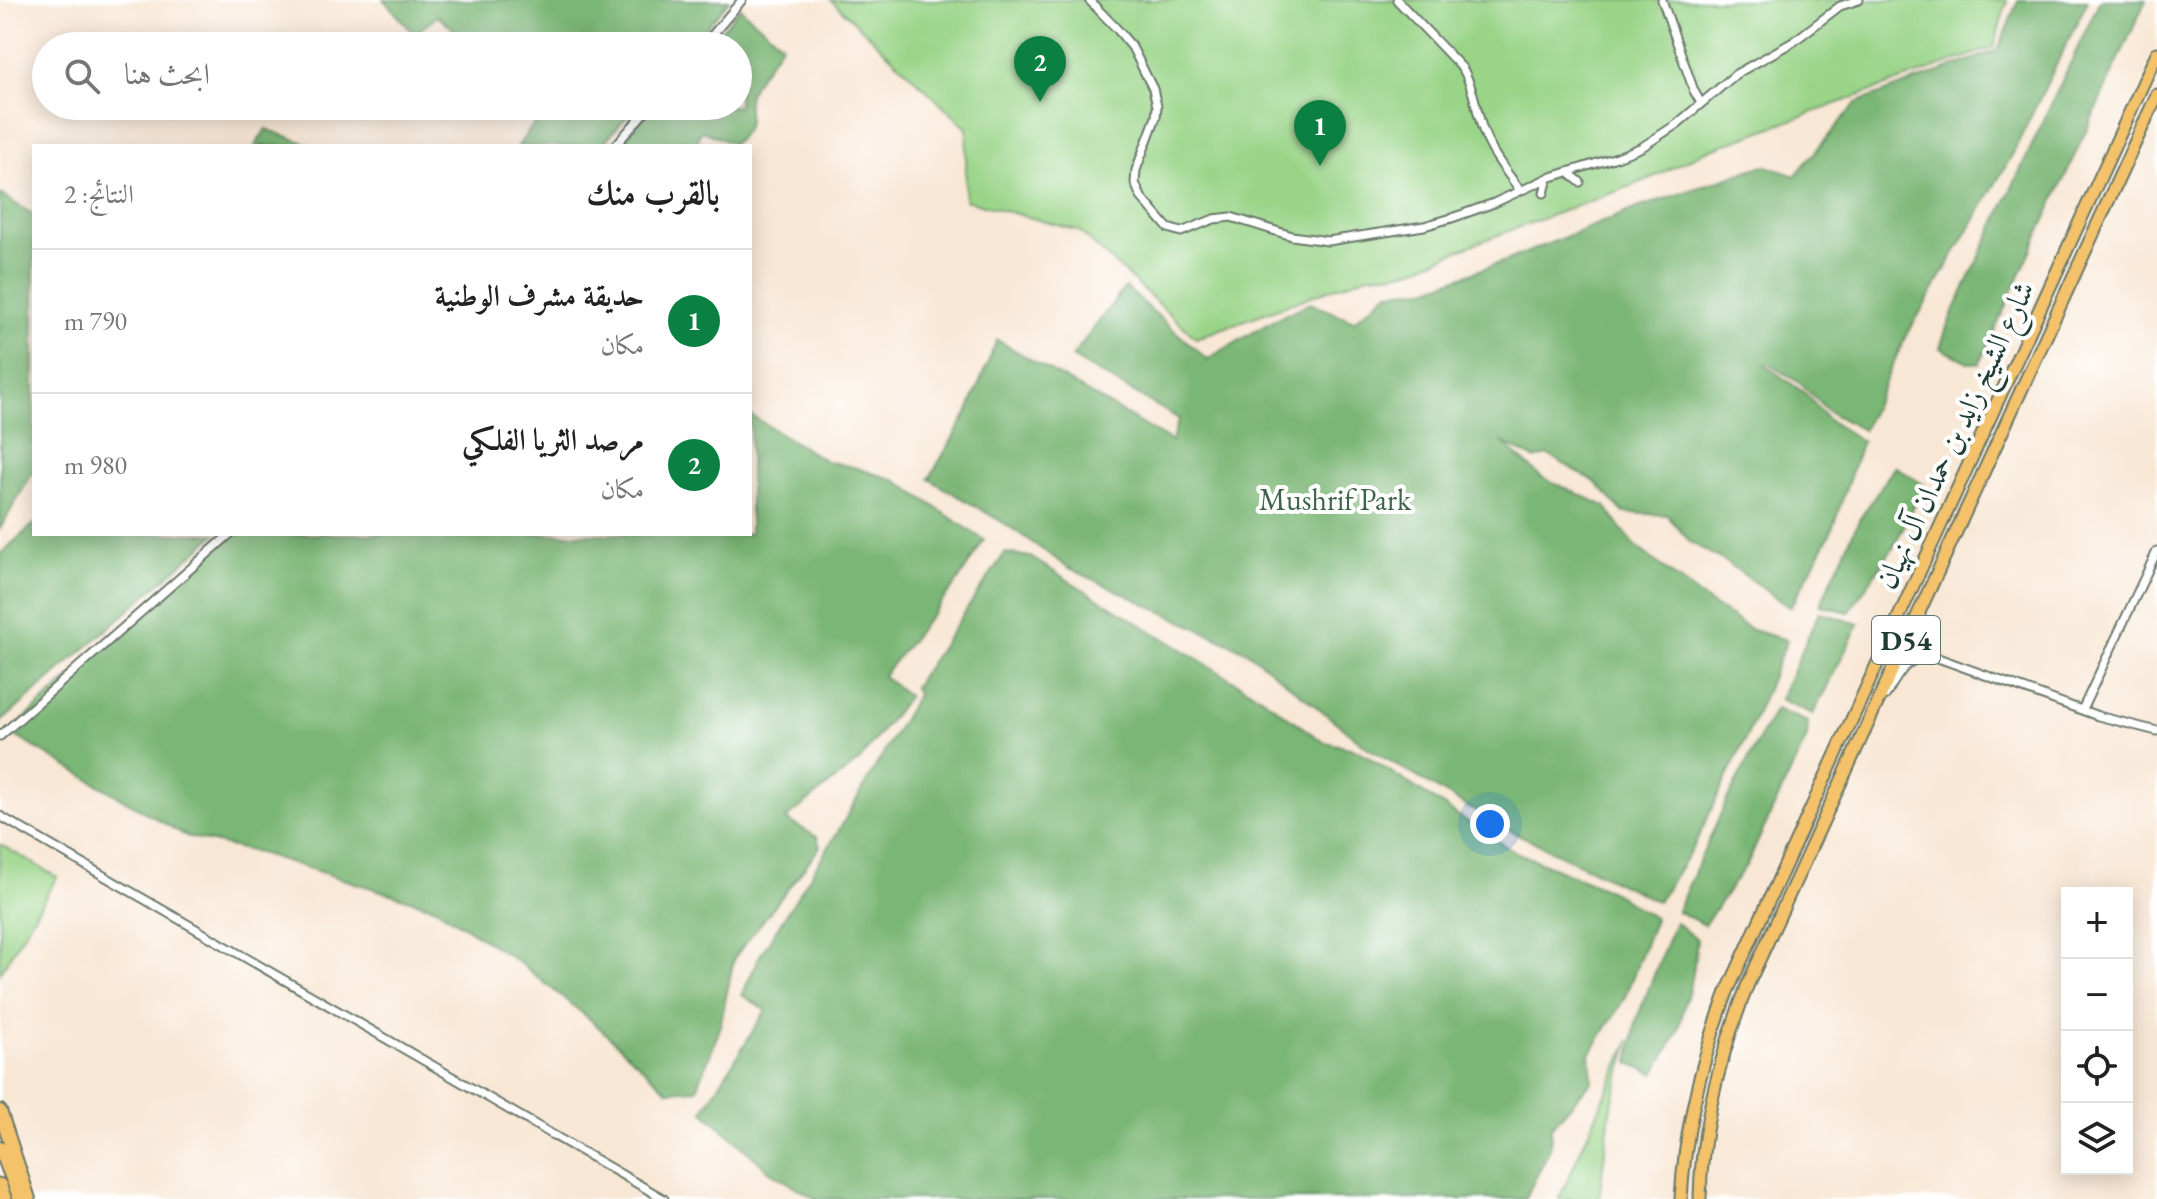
<!DOCTYPE html>
<html lang="ar">
<meta charset="utf-8">
<style>
:root{--surface:#fff;--page:#f2f2f2;--text:#222;--muted:#767676;--line:#e0e0e0;--accent:#0b8043}
body{margin:0;font-family:"EB Garamond",Amiri,serif;background:var(--page);color:var(--text);direction:rtl}
.controls{position:absolute;right:24px;bottom:24px;display:grid;overflow:hidden;border-radius:0px;box-shadow:0 4px 20px #0003}
.controls button{width:72px;height:72px;display:grid;place-items:center;padding:0;border:0;border-bottom:2px solid var(--line);background:var(--surface);color:var(--text);font:40px sans-serif}
.you{position:absolute;left:1490px;top:824px;width:28px;height:28px;margin:-20px;border:6px solid #fff;border-radius:50%;background:#1a73e8;box-shadow:0 0 0 12px #1a73e833}
.badge{display:grid;place-items:center;width:52px;height:52px;border-radius:50%;background:var(--accent);color:#fff;font-size:26px;font-weight:700}
.pin{position:absolute;translate:-50% -66px;filter:drop-shadow(0 2px 4px #0008)}
.pin::after{content:'';position:absolute;top:42px;width:28px;height:24px;background:inherit;clip-path:polygon(0 0,100% 0,50% 100%)}
.list{margin:0;padding:0;list-style:none}
h2{display:flex;justify-content:space-between;align-items:center;height:104px;margin:0;padding:0 32px;font-size:34px}
h2 small{font-size:26px;font-weight:400;color:var(--muted)}
.list li{display:grid;grid-template-columns:52px 1fr auto;gap:24px;align-items:center;box-sizing:border-box;height:144px;padding:0 32px;border-top:2px solid var(--line)}
.list b{display:block;font-size:30px;white-space:nowrap}
.list p{margin:0;font-size:26px;white-space:nowrap;color:var(--muted)}
.list em{font-size:26px;font-style:normal;color:var(--muted)}
.icon{flex:none;width:44px;height:44px;fill:none;stroke:currentColor;stroke-width:2;stroke-linecap:round;stroke-linejoin:round}
.map{position:relative;flex:none;width:2157px;height:1199px;overflow:hidden;direction:ltr}
.search{position:absolute;background:var(--surface);box-shadow:0 4px 20px #0003;left:32px;top:32px;width:720px;height:88px;display:flex;align-items:center;gap:20px;box-sizing:border-box;padding:0 28px;border-radius:44px;color:var(--muted);font-size:30px}
.panel{position:absolute;background:var(--surface);box-shadow:0 4px 20px #0003;left:32px;top:144px;width:720px;height:392px;border-radius:0px;direction:rtl}
.map>svg:first-child{display:block}
</style>
<div class="map">
<svg width="2157" height="1199" viewBox="0 0 2157 1199">
<rect width="100%" height="100%" fill="#fff"/>
<filter id="ink" filterUnits="userSpaceOnUse"><feTurbulence type="fractalNoise" baseFrequency=".0125" numOctaves="2"/><feDisplacementMap in="SourceGraphic" scale="16" xChannelSelector="R" yChannelSelector="G"/><feConvolveMatrix kernelMatrix="1 2 1 2 8 2 1 2 1" color-interpolation-filters="sRGB"/></filter>
<filter id="wash" filterUnits="userSpaceOnUse"><feTurbulence type="fractalNoise" baseFrequency=".006" numOctaves="4" result="noise"/><feDisplacementMap in="SourceGraphic" scale="32" xChannelSelector="R" yChannelSelector="G"/><feGaussianBlur stdDeviation="1.8" result="paint"/><feColorMatrix in="noise" values="0 0 0 0 0 0 0 0 0 0 0 0 0 0 0 0 0 1.4 0 .05"/><feComposite in="paint" operator="in"/></filter>
<g filter="url(#wash)">
<rect width="100%" height="100%" fill="#f8e7d4"/>
<path fill="#99d487" stroke="#5c885e" stroke-width="2" d="M831,0H2007L1994,47L1706,151L1647,180L1474,244L1414,269L1397,273L1369,275L1196,338L1079,231L965,200L967,128Z
M0,844L57,877L0,973Z
M1630,1040L1610,1111L1599,1199H1559Z"/>
<path fill="#7ab674" stroke="#4c7a54" stroke-width="2" d="M384,0H730L690,46H473L438,16L414,34Z
M2018,0H2088L2011,157L1904,340L1863,430L1829,412L1801,384L1768,363L1765,365L1806,394L1827,419L1862,441L1832,530L1790,608L1729,564L1690,542L1667,515L1624,513L1595,482L1548,455L1534,459L1501,441L1541,477L1605,506L1633,544L1705,600L1752,630L1787,640L1751,727L1695,844L1658,902L1495,823L1368,748L1248,652L1069,568L1007,525L929,479L967,414L997,340L1171,441L1179,419L1072,357L1125,287L1207,359L1280,317L1310,303L1354,321L1389,292L1426,289L1508,260L1635,209L1764,165L1795,176L1856,103L1998,50Z
M2100,0H2146L1979,364L1968,362L1940,348L1948,324Z
M740,8L782,44C772,60 759,74 750,92C744,104 752,117 746,129C743,134 737,139 733,144L703,131L699,134L697,146H619L654,106H738V46H707Z
M515,106H636L601,146H518L536,121Z
M266,129L313,146H255Z
M0,194L34,215V470L0,529Z
M750,415L826,461L853,467L895,480L984,540L958,581L883,676L908,696L860,760L786,819L817,837L820,847L734,958L719,1031L697,1089L668,1091L592,1021L521,964L436,908L259,853L186,836L12,734L23,720L232,534H750Z
M1895,466L1924,485L1893,548L1849,612L1820,605L1859,520Z
M34,524V534H216L0,723V554Z
M1005,553L1030,557L1262,698L1322,741L1357,750L1513,851L1611,891L1655,919L1624,999L1590,1054L1592,1081L1551,1127L1550,1149L1525,1199H816L770,1172L703,1111L766,1010L742,995L759,957L836,835L917,695L914,687Z
M1819,612L1859,624L1813,714L1780,699Z
M1775,709L1808,722L1807,737L1747,864L1704,925L1677,911L1727,800Z
M1675,922L1697,940L1693,973L1678,1031L1655,1074L1629,1063L1636,1021Z"/>
</g>
<g filter="url(#ink)">
<g fill="none" stroke-linecap="round" stroke-linejoin="round">
<g stroke="#6b786c" stroke-width="11">
<path id="minor" d="M1089,0L1117,29L1132,47L1153,89L1157,106L1156,117L1136,170L1135,183L1141,197L1168,228L1181,232L1214,219L1231,217L1292,236L1328,241L1424,226L1452,218L1494,203L1548,178L1617,157L1642,147L1677,124L1736,74L1793,42L1840,6L1859,0
M1397,0L1463,69C1474,88 1476,110 1483,130C1491,153 1506,171 1520,190
M1662,0L1694,91L1701,103
M703,46L742,0
M615,146L650,106
M1568,172L1580,182
M1544,193L1548,178
M1921,616C1920,633 1921,647 1937,657
M1886,695C1900,672 1906,654 1938,658L2098,716L2157,731
M2082,710L2157,551
M0,736L230,534
M0,816L664,1199"/>
</g>
<g stroke="#6b786c" stroke-width="15">
<path id="trunk" d="M1681,1199C1685,1127 1702,1058 1727,992L2157,53
M1700,1199C1701,1125 1721,1052 1748,984L2157,95"/>
</g>
<g stroke="#6b786c" stroke-width="16">
<path id="motorway" d="M0,1111L29,1199
M0,1148L20,1199
M0,1185L5,1199"/>
</g>
<use href="#minor" stroke="#fff" stroke-width="7"/>
<use href="#trunk" stroke="#f3c26a" stroke-width="11"/>
<use href="#motorway" stroke="#f3c26a" stroke-width="12"/>
</g>
</g>
<g text-anchor="middle" stroke-width="8" stroke-linejoin="round" paint-order="stroke">
<rect fill="#fff" stroke="#627771" stroke-width="2" x="1872" y="616" width="68" height="48" rx="6"/>
<g font-size="28" font-weight="bold" fill="#1f3d34">
<text x="1906" y="650">D54</text>
</g>
<g font-size="30" fill="#1f3d34" stroke="#fff">
<text transform="translate(1955 435) rotate(-65)" y="10">شارع الشيخ زايد بن حمدان آل نهيان</text>
</g>
<g font-size="30" fill="#3e6349" stroke="#fff">
<text x="1335" y="510">Mushrif Park</text>
</g>
</g>
</svg>
<div class="controls">
<button>+</button>
<button>−</button>
<button><svg class="icon" aria-label="locate" viewBox="0 0 24 24"><circle cx="12" cy="12" r="6"/><path d="M12 2v4M12 18v4M2 12h4M18 12h4"/></svg></button>
<button><svg class="icon" aria-label="layers" viewBox="0 0 24 24"><path d="M12 4l9 5-9 5-9-5zM3 14l9 5 9-5"/></svg></button>
</div>
<div class="you"></div>
<div class="pin badge" style="left:1320px;top:166px">1</div>
<div class="pin badge" style="left:1040px;top:102px">2</div>
<div class="search"><svg class="icon" aria-label="search" viewBox="0 0 24 24"><circle cx="10" cy="10" r="6"/><path d="M15 15l6 6"/></svg>ابحث هنا</div>
<section class="panel">
<h2>بالقرب منك<small>النتائج: 2</small></h2>
<ul class="list">
<li><span class="badge">1</span><div><b>حديقة مشرف الوطنية</b><p>مكان</p></div><em>790 m</em></li>
<li><span class="badge">2</span><div><b>مرصد الثريا الفلكي</b><p>مكان</p></div><em>980 m</em></li>
</ul>
</section>
</div>
